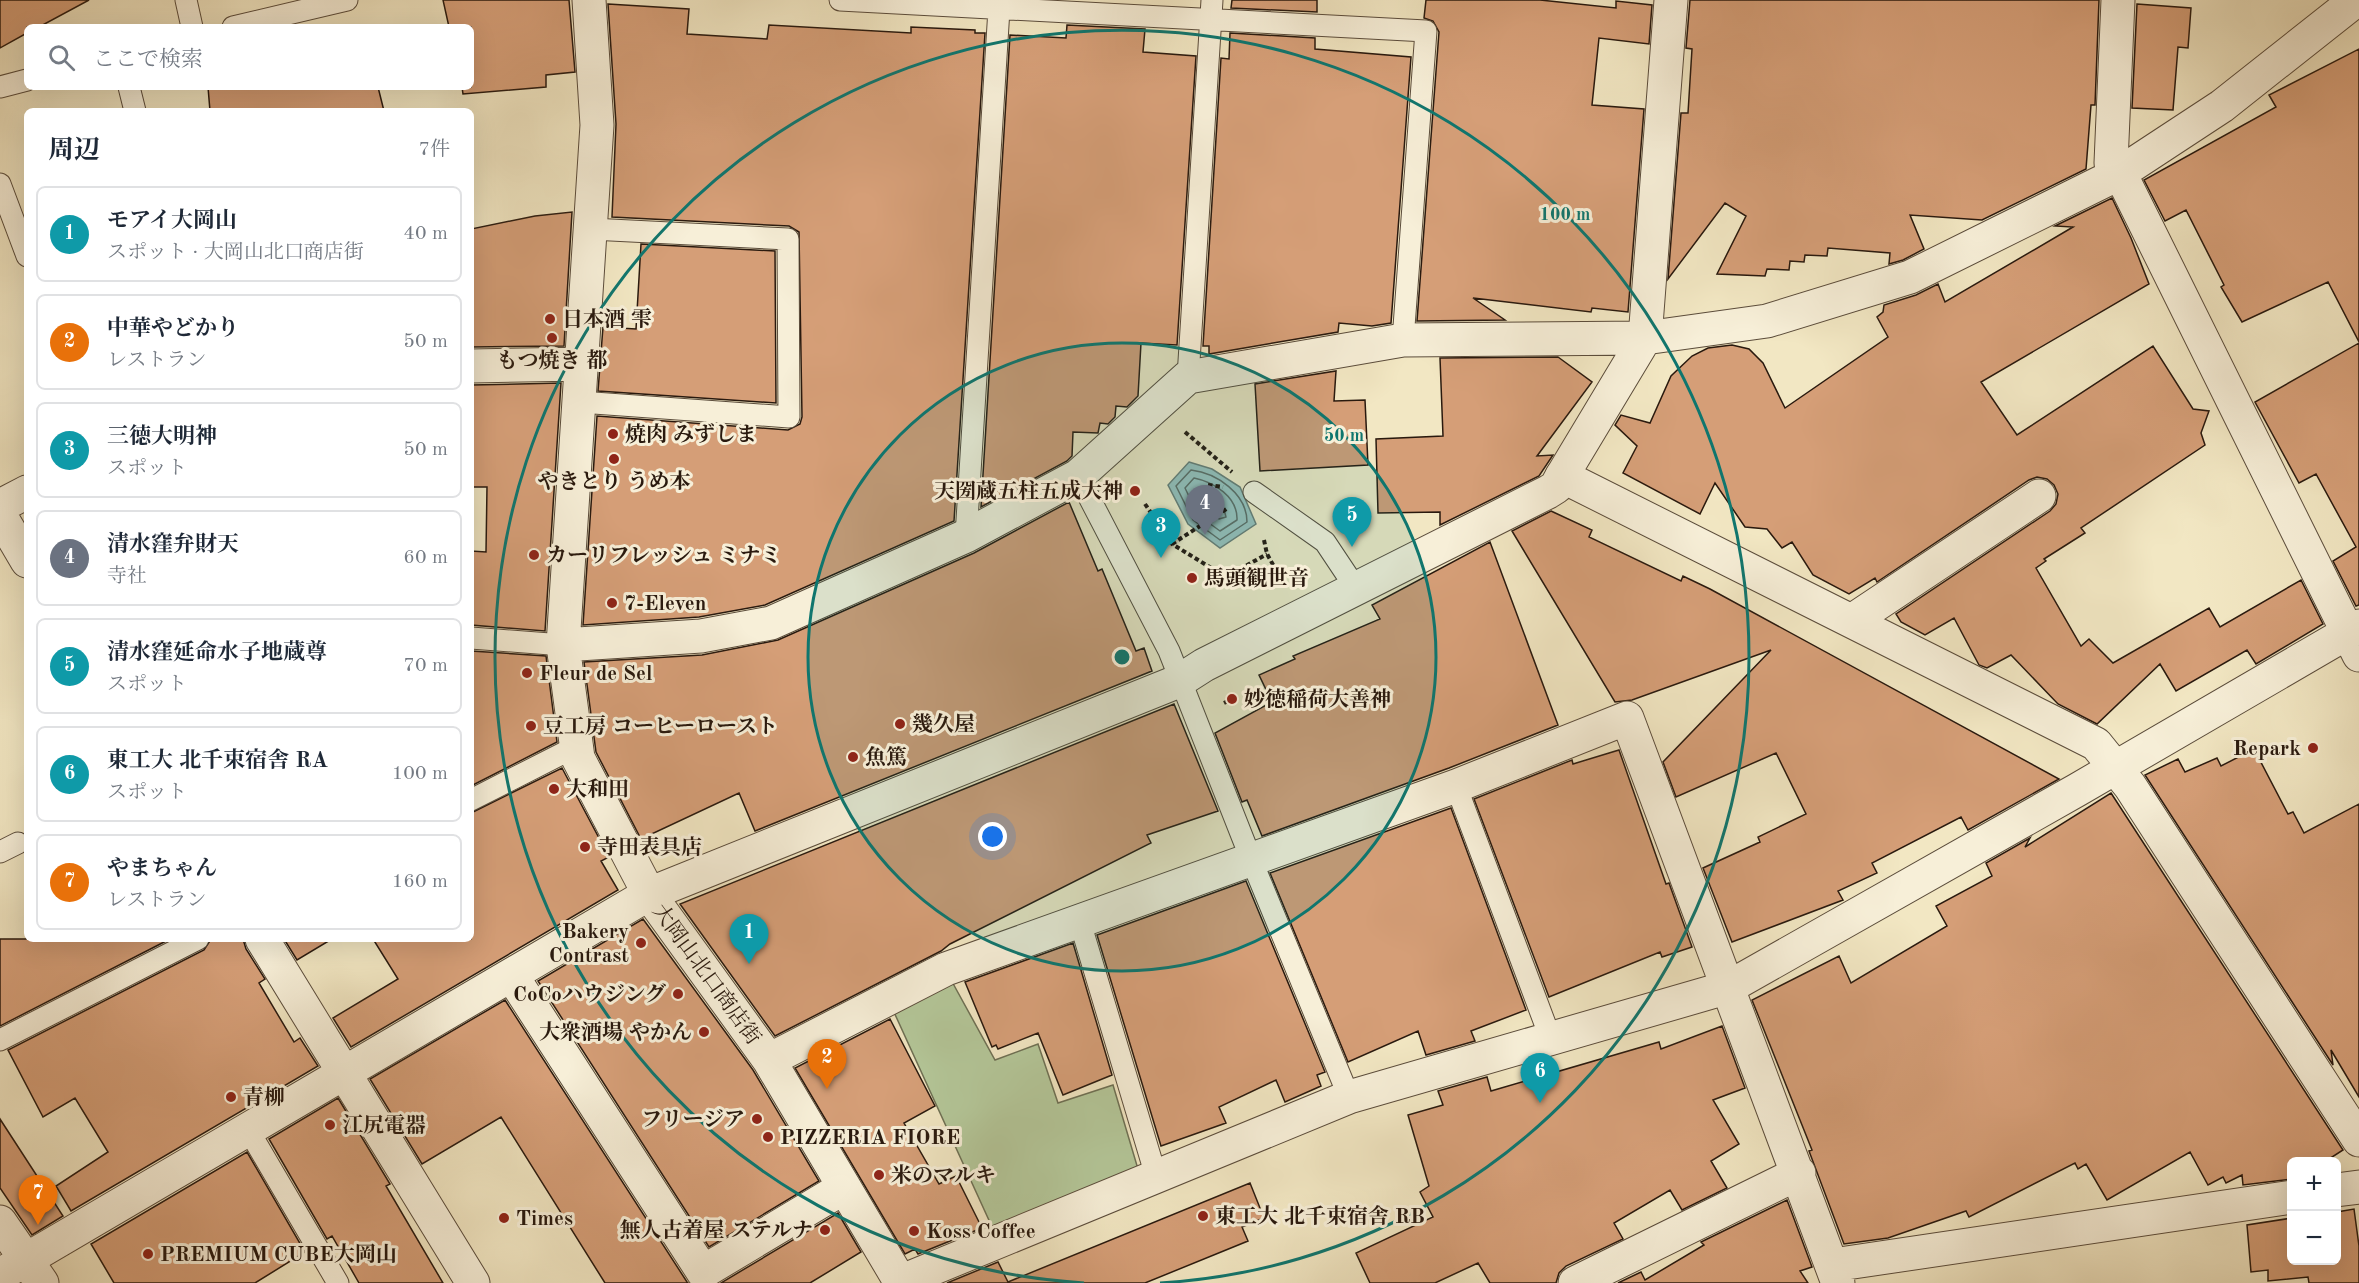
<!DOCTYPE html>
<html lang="ja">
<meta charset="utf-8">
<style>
:root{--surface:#fff;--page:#f6f6f7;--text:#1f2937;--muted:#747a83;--line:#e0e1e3;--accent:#2563eb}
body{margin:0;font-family:"Old Standard TT","Noto Serif JP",serif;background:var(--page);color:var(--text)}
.controls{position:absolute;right:18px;bottom:18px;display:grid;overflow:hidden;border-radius:9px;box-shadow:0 6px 24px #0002}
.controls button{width:54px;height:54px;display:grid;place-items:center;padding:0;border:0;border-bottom:2px solid var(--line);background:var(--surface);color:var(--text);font:30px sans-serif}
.you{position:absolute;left:993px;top:837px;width:21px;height:21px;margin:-15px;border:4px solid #fff;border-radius:50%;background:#1a73e8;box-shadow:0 0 0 9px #1a73e833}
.badge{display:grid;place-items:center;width:39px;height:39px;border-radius:50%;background:var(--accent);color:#fff;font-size:20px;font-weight:700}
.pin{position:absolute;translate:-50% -50px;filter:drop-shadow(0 2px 3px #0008)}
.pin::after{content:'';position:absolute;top:32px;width:21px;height:18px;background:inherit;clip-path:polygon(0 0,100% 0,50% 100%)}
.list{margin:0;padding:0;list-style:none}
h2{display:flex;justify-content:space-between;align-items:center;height:78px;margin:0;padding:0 24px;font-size:26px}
h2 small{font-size:20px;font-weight:400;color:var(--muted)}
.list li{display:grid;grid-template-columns:39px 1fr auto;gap:18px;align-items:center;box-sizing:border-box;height:96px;margin:0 12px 12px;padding:0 12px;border:2px solid var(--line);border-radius:9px}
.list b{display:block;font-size:22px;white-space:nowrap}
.list p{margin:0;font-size:20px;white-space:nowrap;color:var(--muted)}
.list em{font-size:20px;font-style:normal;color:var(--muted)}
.icon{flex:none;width:33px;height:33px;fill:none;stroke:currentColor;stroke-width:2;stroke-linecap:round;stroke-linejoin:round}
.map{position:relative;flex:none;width:2359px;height:1283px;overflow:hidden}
.search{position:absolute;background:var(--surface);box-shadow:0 6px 24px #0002;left:24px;top:24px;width:450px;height:66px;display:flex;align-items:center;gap:15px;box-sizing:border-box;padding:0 21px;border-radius:9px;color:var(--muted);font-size:22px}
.panel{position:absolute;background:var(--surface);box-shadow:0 6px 24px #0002;left:24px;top:108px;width:450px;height:834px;border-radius:9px}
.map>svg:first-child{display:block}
</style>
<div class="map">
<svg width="2359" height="1283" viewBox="0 0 2359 1283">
<rect width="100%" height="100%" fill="#f2e7c3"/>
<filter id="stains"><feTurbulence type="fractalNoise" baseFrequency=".00333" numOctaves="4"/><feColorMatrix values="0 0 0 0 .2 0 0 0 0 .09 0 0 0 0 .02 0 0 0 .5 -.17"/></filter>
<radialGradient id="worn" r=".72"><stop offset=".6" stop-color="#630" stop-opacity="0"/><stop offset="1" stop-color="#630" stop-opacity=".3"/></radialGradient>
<path fill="#b4c799" stroke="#6e7054" stroke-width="1.5" d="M950,978L995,1060L1038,1044L1058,1103L1113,1085L1138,1169L993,1229L893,1010Z"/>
<path fill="#9cbfb8" stroke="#6e7d74" stroke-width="1.5" d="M1189,462L1212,469L1240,487L1256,524L1220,548L1188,524L1168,485Z"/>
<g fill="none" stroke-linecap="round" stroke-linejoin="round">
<path stroke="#626c63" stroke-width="1.5" d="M1191,470C1217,473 1247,494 1247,522L1220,540L1193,520L1176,486Z
M1194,478C1214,482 1238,497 1237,520L1220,531L1198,515L1185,488Z
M1201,489L1222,502L1226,517L1219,519L1206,509L1197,493Z"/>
</g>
<path fill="#d59e77" stroke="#29190e" stroke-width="1.5" d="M0,0H89L39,27H27V33L0,48Z
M443,0H569L575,72L546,75V87L463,94L462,87H471V27H449Z
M1232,0H1317V12L1231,8Z
M1426,0H1540L1616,8V1L1652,5L1649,44L1599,38L1592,105L1644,109L1628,312L1592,308L1591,312L1473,298L1505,320L1417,321L1439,32L1433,21L1424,18Z
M1690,0H2099L2095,105H2091L2086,169L1982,220L1910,215L1924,249L1903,260L1889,264L1890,253L1828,248L1827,256L1805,255L1804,262L1790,261L1789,270L1767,269L1765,276L1717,274L1746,216L1725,203L1668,279L1681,113H1688L1692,49L1686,48Z
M608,4L689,9L687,34L767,39L769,25L911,33V27L975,30V33H985L954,521L765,605L699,617L583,625L597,416L788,430L800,424L802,417L799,232L789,226L612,217L616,124Z
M2137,4L2191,8L2188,48L2178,47L2173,110L2132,108Z
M1067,25L1145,29L1143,52L1196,56L1177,345L1141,343L1138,396L1127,407L1116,406L1115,417L1108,424L1100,423L1098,433L1073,432L1072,456L1067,461L981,507L1010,35L1066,38Z
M1230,33L1315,38V49L1411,57L1391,323L1372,326L1339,323L1338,332L1209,354V346H1203L1221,58L1229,59Z
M2359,49V342L2328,282L2242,322L2221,287L2224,285L2186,210L2165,221L2144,180L2276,107L2269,95Z
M208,87H378L384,111H210Z
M2112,198L2131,238L2149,284L1981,382L2017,435L2153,346L2193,409L2209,411L2201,433L2205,445L2081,528L2085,533L2044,559L2046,561L2036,568L2081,646L2089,639L2113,663L2209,608L2220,627L2301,580L2323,624L2256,664L2247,650L2176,691L2160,664L2097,724L2058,704L2011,655L1987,668L1979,665L1954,618L1925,635L1901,622L1896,614L2050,511L2056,504L2058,494L2054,485L2047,479L2037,477L2029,480L1877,582L1875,578L1849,594L1813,575L1792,542L1782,548L1767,529L1745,527L1715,483L1700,514L1623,473L1637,446L1615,425L1621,415L1650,423L1671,376L1692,356L1708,348L1732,345L1749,349L1763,363L1785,408L1888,337L1877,317L1883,312L1884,305L1916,295L1938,284L1945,302L2073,227L2055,226Z
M572,212L564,346L471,347V229L535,216Z
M641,244L775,251L776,403L598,391L603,327L636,329Z
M2359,343V605L2356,606L2333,561L2356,547L2316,474L2299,483L2255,402Z
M1558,357L1592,382L1537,456L1553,455L1539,476L1440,525V512L1378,513L1376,439L1443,436L1440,358Z
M1336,371L1334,401L1365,400L1368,465L1260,471L1255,384Z
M561,383L545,631L471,625V551L486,552L487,487H471V385Z
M1069,502L1098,571L1102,569L1136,651L1144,648L1152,671L755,831L739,793L641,839L596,752L584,662L702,655L778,640L974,553Z
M1551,511L1592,530L1589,537L1681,581L1683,576L1710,589L2059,779L1968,830L1961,817L1872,863L1877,873L1838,891L1843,900L1732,942L1703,868L1760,842L1758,837L1806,814L1776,753L1676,797L1663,762L1771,650L1632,700L1615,702L1512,531Z
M1490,542L1558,725L1449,768L1262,836L1247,800L1242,802L1215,733L1272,702L1259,675L1295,659L1293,656L1380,619L1372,605Z
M471,651L546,656L557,742L471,786Z
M1174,704L1218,811L1147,835L1151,843L950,944L941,951L775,1036L680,904Z
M2254,749L2288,814L2293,812L2304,833L2359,804V1097L2331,1050L2333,1065L2145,775L2178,759L2185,772L2217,758L2221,766Z
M1619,750L1666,884L1669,883L1692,947L1662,957L1660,952L1549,997L1474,799L1572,760L1573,764Z
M562,768L609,857L601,861L618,890L351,1047L333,1018L398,979L373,939H471V813Z
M2111,793L2343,1150L2326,1161H2292V1179L2243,1185L2242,1175L2226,1183L2223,1177L2208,1185L2190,1152L2107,1200L2086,1164L2078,1169L2075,1163L1969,1217L1966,1211L1888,1238L1844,1244L1809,1151L1812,1150L1752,1000L1839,956L1851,983L1947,926L1936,906L1992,876L1986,863L2030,838L2025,847Z
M1451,808L1526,1010L1471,1031L1475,1041L1426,1055L1418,1031L1348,1062L1270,873Z
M1246,881L1325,1072L1317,1075L1321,1086L1285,1102L1276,1080L1219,1107L1226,1123L1161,1146L1097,935Z
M643,919L753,1070L819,1181L709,1247L538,981Z
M0,939H170L0,1026Z
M211,939H243L246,949L265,979L259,983L294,1042L300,1038L318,1066L71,1211L56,1186L108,1152L75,1098L43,1117L8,1050L204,950Z
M284,939H332L297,960Z
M1073,943L1112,1075L1063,1095L1038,1033L998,1049L996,1045L992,1047L965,982Z
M505,1000L687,1282L688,1283H605L501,1117L422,1164L370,1079Z
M890,1019L935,1106L904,1123L939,1184L956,1176L982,1228L918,1254L915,1249L905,1254L795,1068Z
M1722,1026L1745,1088L1713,1100L1739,1144L1711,1161L1727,1188L1682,1210L1670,1190L1614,1223L1623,1239L1566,1266L1559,1273L1556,1283H1490L1478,1263L1435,1283H1370L1356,1253L1433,1217L1420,1192L1429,1186L1408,1115L1443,1105L1438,1091L1487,1077L1491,1091L1659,1042L1661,1049Z
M338,1098L390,1184L386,1186L443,1283H359L332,1236L327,1239L269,1139Z
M0,1119L63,1216L32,1235L0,1188Z
M247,1152L305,1252L255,1283H114L91,1244Z
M1250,1183L1264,1218L1242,1227L1248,1241L1145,1283H947L998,1262L1008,1282Z
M1787,1200L1812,1267L1800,1271L1808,1283H1618L1641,1272L1645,1280L1704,1245L1701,1242Z
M2354,1209L2359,1246V1283H2309L2308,1277L2268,1281V1270L2251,1272L2247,1225L2292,1218V1260H2337V1212Z
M838,1213L861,1252L810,1283H721Z"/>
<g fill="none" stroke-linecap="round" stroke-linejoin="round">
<g stroke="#5b4c3b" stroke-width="23">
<path id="service" d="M186,0L192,27
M840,0L1426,31L1403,340
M233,27L347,0
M0,87L27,80
M129,87L135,111
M0,184L27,256
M1188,377L1212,0
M580,402L789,417L788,239L591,229
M1078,476L1169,651L1251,859L1349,1097
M1254,492L1325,542L1357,590
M966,536L999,9
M471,638L563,645
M1456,786L1550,1037
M471,800L577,746
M0,852L18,843
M1079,919L1156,1176
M0,1040L198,939
M249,1131L338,1283"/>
</g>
<g stroke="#5b4c3b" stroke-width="35">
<path id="minor" d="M589,0L597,125L563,645L578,758L649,894L769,1060L901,1283
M2118,0L2111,163L2120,173L2359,655
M471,366L582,364
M1562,476L1645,338L1671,0
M0,506L27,492
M0,515L27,561
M1853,620L2039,496
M563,645L701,636L771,623L966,536L1078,476L1188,377L1403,340L1645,338L1767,321L1910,277L2120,173L2222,106L2356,0
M262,939L473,1283
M512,976L703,1272L843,1188
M769,1060L946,969L1456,786L1627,718L1838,1283
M2336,1190L2359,1187
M0,1222L42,1283
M1833,1265L2292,1197
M0,1275L649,894L1179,681
M900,1282L1349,1097L1729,987L2077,790L2359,626
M1575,1283L1799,1173"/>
</g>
<g stroke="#5b4c3b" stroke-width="35">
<path id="tertiary" d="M1179,681L1204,665L1548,492L1556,487L1562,476L2096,744L2130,786L2359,1140"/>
</g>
<path stroke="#29190e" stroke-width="4" stroke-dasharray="4.5 3" stroke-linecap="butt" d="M1185,432L1232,472
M1208,485L1223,487
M1145,504L1172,544L1226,577L1267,554
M1264,540L1267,554L1281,579L1280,583
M1172,544L1228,508
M1224,703L1234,698"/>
<use href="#service" stroke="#f7efd8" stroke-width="21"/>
<use href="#minor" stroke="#f7efd8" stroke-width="33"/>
<use href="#tertiary" stroke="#f7efd8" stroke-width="33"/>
</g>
<circle cx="1122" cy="657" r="314" fill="#0f766e" fill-opacity=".12"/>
<g fill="none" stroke="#0f766e" stroke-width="3">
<circle cx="1122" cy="657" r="314"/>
<path d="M1084 1283A627 627 0 1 1 1160 1283"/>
</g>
<g fill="#8f2418" stroke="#f7efd8" stroke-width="2">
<circle cx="550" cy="319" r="6"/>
<circle cx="552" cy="338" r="6"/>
<circle cx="613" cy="434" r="6"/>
<circle cx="614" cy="459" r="6"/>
<circle cx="1135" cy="491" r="6"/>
<circle cx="534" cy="555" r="6"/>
<circle cx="1192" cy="578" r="6"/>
<circle cx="612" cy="603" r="6"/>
<circle cx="527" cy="673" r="6"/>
<circle cx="1232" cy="699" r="6"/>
<circle cx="900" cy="724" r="6"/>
<circle cx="531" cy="726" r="6"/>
<circle cx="2313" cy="748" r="6"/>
<circle cx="853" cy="757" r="6"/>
<circle cx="554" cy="789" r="6"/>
<circle cx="585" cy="847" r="6"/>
<circle cx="641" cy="943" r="6"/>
<circle cx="678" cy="994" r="6"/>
<circle cx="704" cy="1032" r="6"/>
<circle cx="231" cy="1097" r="6"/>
<circle cx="757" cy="1119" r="6"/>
<circle cx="330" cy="1125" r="6"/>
<circle cx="768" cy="1137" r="6"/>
<circle cx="879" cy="1175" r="6"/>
<circle cx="1203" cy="1216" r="6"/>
<circle cx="504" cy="1218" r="6"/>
<circle cx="825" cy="1230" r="6"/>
<circle cx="914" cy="1231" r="6"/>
<circle cx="148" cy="1254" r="6"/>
</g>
<g text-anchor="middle" stroke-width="6" stroke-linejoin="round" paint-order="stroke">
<g font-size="21" font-weight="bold" fill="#29190e" stroke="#f7efd8" text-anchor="start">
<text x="562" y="326">日本酒 雫</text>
<text x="552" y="367" text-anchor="middle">もつ焼き 都</text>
<text x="625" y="441">焼肉 みずしま</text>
<text x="614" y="488" text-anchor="middle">やきとり うめ本</text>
<text x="1123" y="498" text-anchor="end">天圀蔵五柱五成大神</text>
<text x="546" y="562">カーリフレッシュ ミナミ</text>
<text x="1204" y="585">馬頭観世音</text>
<text x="624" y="610">7-Eleven</text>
<text x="539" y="680">Fleur de Sel</text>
<text x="1244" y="706">妙徳稲荷大善神</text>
<text x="912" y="731">幾久屋</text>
<text x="543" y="733">豆工房 コーヒーロースト</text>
<text x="2301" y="755" text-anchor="end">Repark</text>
<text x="865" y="764">魚篤</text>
<text x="566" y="796">大和田</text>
<text x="597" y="854">寺田表具店</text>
<text x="629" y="938" text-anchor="end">Bakery<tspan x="629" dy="24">Contrast</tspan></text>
<text x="666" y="1001" text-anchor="end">CoCoハウジング</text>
<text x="692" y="1039" text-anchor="end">大衆酒場 やかん</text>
<text x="243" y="1104">青柳</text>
<text x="745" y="1126" text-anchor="end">フリージア</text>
<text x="342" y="1132">江尻電器</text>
<text x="780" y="1144">PIZZERIA FIORE</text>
<text x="891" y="1182">米のマルキ</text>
<text x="1215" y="1223">東工大 北千束宿舎 RB</text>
<text x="516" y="1225">Times</text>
<text x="813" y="1237" text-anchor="end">無人古着屋 ステルナ</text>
<text x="926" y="1238">Koss Coffee</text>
<text x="160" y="1261">PREMIUM CUBE大岡山</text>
</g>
<g font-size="21" fill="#29190e" stroke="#f7efd8">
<text transform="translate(707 974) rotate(54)" y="7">大岡山北口商店街</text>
</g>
</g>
<circle cx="1122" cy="657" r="9" fill="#0f766e" stroke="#f7efd8" stroke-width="3"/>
<g font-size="18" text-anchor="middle" font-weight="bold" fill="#0f766e" stroke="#f7efd8" stroke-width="6" stroke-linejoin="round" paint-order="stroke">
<text x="1565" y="220">100 m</text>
<text x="1344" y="441">50 m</text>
</g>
<rect width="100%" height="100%" filter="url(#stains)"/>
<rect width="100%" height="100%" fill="url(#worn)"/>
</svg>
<div class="controls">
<button>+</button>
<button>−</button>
</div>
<div class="you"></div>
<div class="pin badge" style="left:749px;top:964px;background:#0f9aa8">1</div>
<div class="pin badge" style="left:827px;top:1089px;background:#e8710a">2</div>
<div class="pin badge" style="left:1161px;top:558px;background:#0f9aa8">3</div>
<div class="pin badge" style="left:1205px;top:535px;background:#6b7280">4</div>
<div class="pin badge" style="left:1352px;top:547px;background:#0f9aa8">5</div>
<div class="pin badge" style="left:1540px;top:1103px;background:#0f9aa8">6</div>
<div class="pin badge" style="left:38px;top:1225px;background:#e8710a">7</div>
<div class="search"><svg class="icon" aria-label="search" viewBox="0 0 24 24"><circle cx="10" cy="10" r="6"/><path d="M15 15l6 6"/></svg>ここで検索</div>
<section class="panel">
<h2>周辺<small>7件</small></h2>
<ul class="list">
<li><span class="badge" style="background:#0f9aa8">1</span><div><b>モアイ大岡山</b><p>スポット · 大岡山北口商店街</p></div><em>40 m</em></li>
<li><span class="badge" style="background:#e8710a">2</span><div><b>中華やどかり</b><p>レストラン</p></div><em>50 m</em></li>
<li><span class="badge" style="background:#0f9aa8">3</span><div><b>三徳大明神</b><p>スポット</p></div><em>50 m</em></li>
<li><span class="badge" style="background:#6b7280">4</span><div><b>清水窪弁財天</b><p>寺社</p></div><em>60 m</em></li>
<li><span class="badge" style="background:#0f9aa8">5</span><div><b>清水窪延命水子地蔵尊</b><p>スポット</p></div><em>70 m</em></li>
<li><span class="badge" style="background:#0f9aa8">6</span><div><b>東工大 北千束宿舎 RA</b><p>スポット</p></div><em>100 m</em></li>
<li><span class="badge" style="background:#e8710a">7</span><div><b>やまちゃん</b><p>レストラン</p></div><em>160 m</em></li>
</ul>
</section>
</div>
